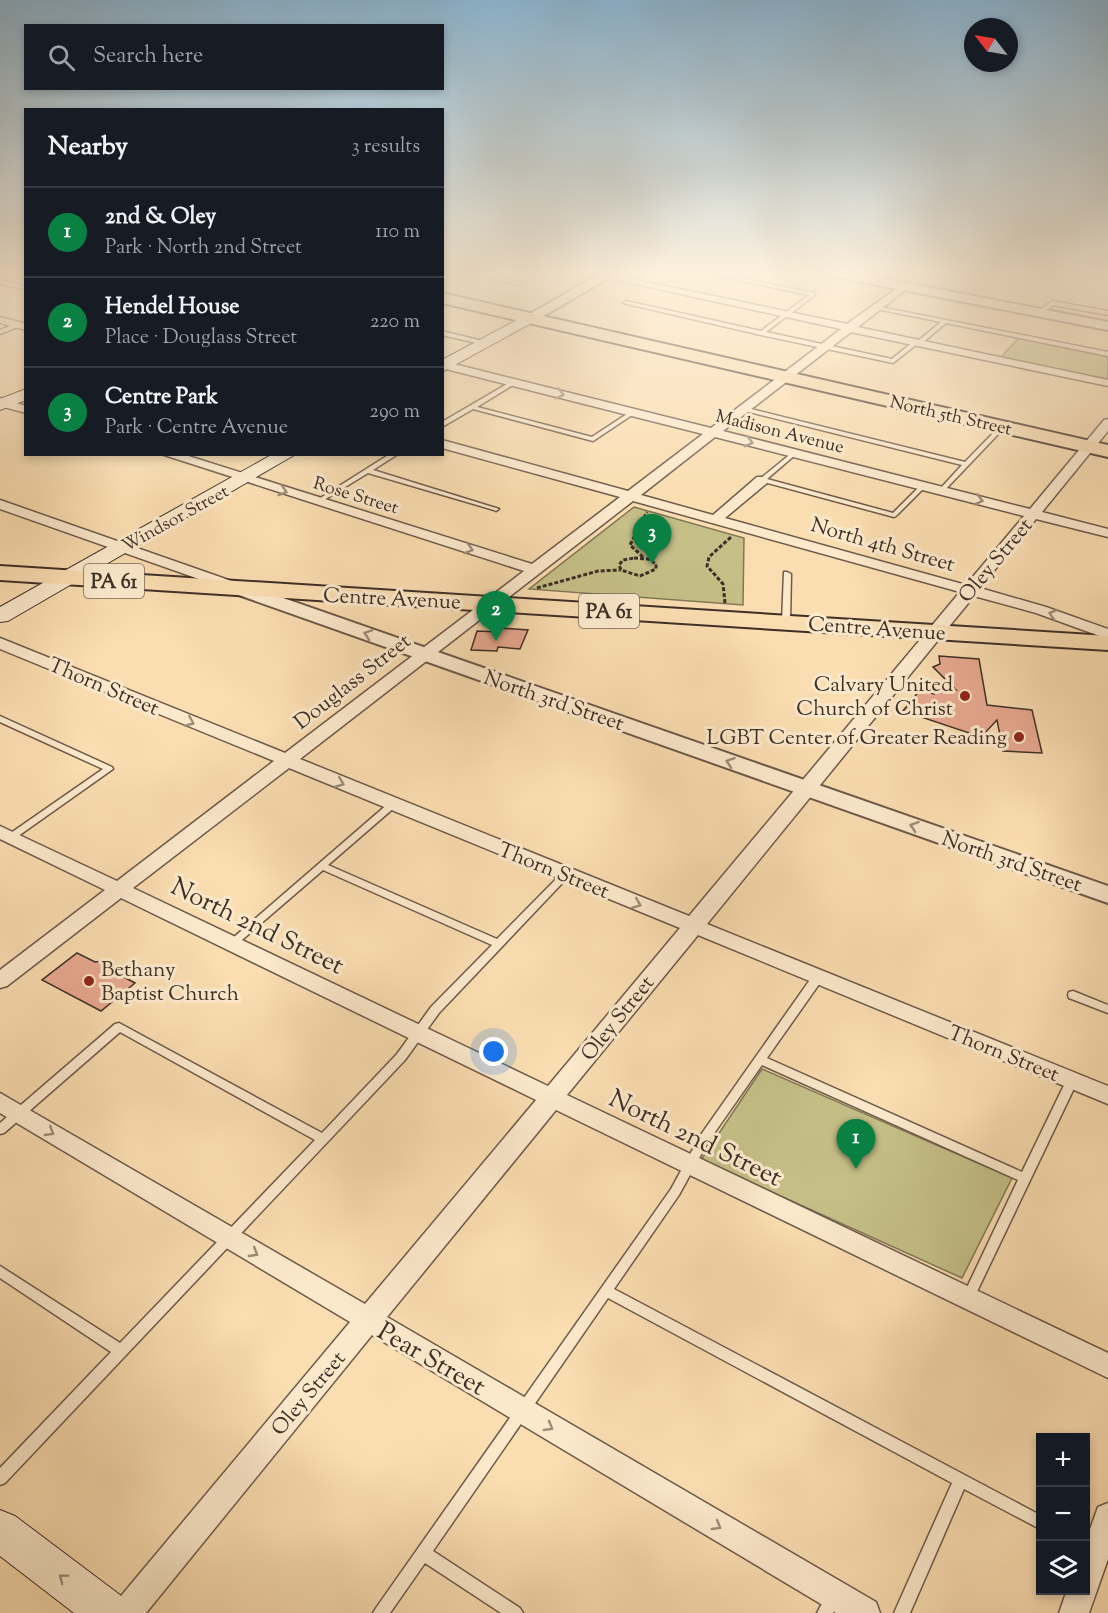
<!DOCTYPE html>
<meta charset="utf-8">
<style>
:root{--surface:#171b24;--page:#242831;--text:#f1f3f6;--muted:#9ea1a6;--line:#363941;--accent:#0b8043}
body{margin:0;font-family:"Sorts Mill Goudy",serif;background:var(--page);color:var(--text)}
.controls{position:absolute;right:18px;bottom:18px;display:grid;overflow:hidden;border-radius:0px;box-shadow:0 3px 9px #0003}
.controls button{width:54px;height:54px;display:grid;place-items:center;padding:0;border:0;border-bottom:2px solid var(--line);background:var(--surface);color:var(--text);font:30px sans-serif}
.compass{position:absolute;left:964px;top:18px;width:54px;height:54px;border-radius:50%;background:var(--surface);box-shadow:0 3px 9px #0003;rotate:301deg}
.you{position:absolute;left:494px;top:1052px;width:21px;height:21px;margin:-15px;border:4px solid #fff;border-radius:50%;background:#1a73e8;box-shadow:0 0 0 9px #1a73e833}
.badge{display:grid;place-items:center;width:39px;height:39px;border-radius:50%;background:var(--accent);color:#fff;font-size:20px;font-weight:700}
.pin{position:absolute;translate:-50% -50px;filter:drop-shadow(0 2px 3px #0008)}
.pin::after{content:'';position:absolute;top:32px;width:21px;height:18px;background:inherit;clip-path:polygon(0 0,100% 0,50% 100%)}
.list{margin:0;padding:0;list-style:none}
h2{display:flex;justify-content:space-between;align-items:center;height:78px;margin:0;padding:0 24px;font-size:26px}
h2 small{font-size:20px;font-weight:400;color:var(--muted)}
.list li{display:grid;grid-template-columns:39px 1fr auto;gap:18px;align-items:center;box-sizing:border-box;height:90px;padding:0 24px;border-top:2px solid var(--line)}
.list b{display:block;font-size:22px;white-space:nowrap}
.list p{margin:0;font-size:20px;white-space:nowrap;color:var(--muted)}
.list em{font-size:20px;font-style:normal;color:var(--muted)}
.icon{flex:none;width:33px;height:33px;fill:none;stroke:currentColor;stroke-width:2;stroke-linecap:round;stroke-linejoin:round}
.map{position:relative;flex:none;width:1108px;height:1613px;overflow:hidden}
.search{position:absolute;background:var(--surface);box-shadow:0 3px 9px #0003;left:24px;top:24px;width:420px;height:66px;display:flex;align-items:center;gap:15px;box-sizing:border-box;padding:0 21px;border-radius:0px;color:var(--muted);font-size:22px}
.panel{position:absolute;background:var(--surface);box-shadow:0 3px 9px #0003;left:24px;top:108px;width:420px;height:348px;border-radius:0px}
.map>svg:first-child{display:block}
</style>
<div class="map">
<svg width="1108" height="1613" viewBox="0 0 1108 1613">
<rect width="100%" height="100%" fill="#faddb1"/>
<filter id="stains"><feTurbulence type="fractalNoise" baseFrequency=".00333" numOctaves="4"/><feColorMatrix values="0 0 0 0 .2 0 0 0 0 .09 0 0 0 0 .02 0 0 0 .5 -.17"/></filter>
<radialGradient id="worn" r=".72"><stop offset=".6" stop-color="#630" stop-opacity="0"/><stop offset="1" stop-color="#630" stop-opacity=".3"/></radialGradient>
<path fill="#c5bf87" stroke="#827756" stroke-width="1.5" d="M1019,338L1108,356V380L1000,358Z
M634,507L744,538L743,605L529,589Z
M762,1069L1012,1178L962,1278L701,1160Z"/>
<path fill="#e9a991" stroke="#3e2f26" stroke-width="1.5" d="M501,628L528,630L520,649L498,647L497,651L471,650L477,631L500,632Z
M939,656L979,659L987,705L1032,710L1042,753L1003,751L997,720L981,737L903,711L920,690L934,694L933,689L956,690L933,667L940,664Z
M77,953L95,962L103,961L116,968V973L135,983L101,1011L42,980Z"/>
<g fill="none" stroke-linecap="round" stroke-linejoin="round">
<g stroke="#6d5a49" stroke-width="3">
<path id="service" d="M465,271H474L524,283L521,285Z
M695,271H704L815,293V295L766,332L892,359L914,341H918L941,322L877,309L875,308V306L1108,352V356L946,323L921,344H917L893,363L761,335L623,303L626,301L761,331L809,295Z
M0,280L26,286V289L0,284Z
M1052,301L1108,311V315L1053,305L1041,314H1037V312Z
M18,323L21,325L20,326L0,334V330Z
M442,331L487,342L488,343L485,345L442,335Z
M514,380L516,381V383L477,407L592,437L630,412L635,413L593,441L473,409L442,427V422Z
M743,407L965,462L1000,426L1005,427L943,492L941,493L938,491L939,490L962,465L741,410V408Z
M793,452L795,453V455L767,479L893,513L921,485L926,486L896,516L894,517L760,481V479Z
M390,454H398L373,470L499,509L496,511L494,510L368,473L319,503H315L314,502Z
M784,572H787L791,574L790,622L786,624L782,622Z
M0,716L112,767L113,769L14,839H8L6,837L8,835L103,769L0,722Z
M392,802L395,803L396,805L395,807L328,865L497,939L562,873L565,872L570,875L439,1013L405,1060L5,1483L0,1485V1468L111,1352L0,1278V1266L120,1343L315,1140L120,1032L4,1133L0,1134V1123L115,1024L119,1023L322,1133L397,1054L431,1007L492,945L323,870L235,946H227L226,944L389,803Z
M818,973L822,974L823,977L822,980L767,1058L1022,1172L1068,1077L1072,1076L1076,1077L1078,1080L972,1302L968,1304L964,1302L962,1298L1018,1180L762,1065L708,1142L679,1195L614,1289L1040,1515V1529L964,1489L910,1613H894L952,1483L608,1298L433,1551L520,1608L523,1613H501L425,1563L390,1613H373L376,1608L671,1189L700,1136L814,974Z
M1073,991L1108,1005V1013L1069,998L1068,995L1069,992Z
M833,1590L838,1592L840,1597L833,1613H817L828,1592Z"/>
</g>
<g stroke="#6d5a49" stroke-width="3">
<path id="minor" d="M575,271H594L847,324L904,283L909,286L908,288L858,327L1108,380V386L851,332L723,431L1030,509L1104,420L1108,419V431L1042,512L1108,529V537L1036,519L980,588L1046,607L1108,629V639L1036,613L974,596L707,924L1108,1086V1104L698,935L567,1095L1108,1353V1378L556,1110L387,1317L876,1602L880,1613H836L372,1335L146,1613H112L116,1602L350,1322L0,1113V1093L365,1304L536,1100L121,898L7,986L0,988V970L105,890L0,839V826L117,881L274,761L0,649V638L285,753L524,571L161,454H182L532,564L620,497L442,448V440L628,491L703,434L442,368V361L711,428L841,329ZM715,437L1024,516L966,585L725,518L767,483V477H757L713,515L641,495ZM633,501L960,592L689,916L300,759ZM289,768L680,928L548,1086L133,888Z
M0,317L26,324V330L0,323Z
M0,398L26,406V413L0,406Z
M0,500L240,584L242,587L240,590H230L0,509Z
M1108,1503V1559L1089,1613H1059L1067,1590H1086V1540L1098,1507Z"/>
</g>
<g stroke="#6d5a49" stroke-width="4">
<path id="tertiary" d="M605,271H620L535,321H525L523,318Z
M820,271H845L1108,322V330L826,275Z
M243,584L1108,886V903L236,594L234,590Z"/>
</g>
<g stroke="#3e2f26" stroke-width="2">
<path id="secondary" d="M530,313L535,315L538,318L535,321L442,372V360Z
M26,389V400L0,410V399Z
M273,454H296L8,621L0,622V607Z
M0,1510L15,1516L124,1598L130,1613H74L0,1556Z"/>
</g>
<g stroke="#3e2f26" stroke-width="4">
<path id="primary" d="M442,293L1108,445V457L442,303Z
M0,566L1108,636V650L0,580Z"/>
</g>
<path stroke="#3e2f26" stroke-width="3" stroke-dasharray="4 2" stroke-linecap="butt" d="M643,557L630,545L647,512
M634,558L648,559L656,564V569L640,576L621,570L619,565L623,560Z
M537,588L598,571L621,570
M725,603L723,584L707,566L709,557L731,537"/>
<use href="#service" fill="#fce9cc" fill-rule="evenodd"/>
<use href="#minor" fill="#fce9cc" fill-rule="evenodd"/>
<use href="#tertiary" fill="#fce9cc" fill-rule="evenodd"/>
<use href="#secondary" fill="#fce9cc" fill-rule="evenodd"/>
<use href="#primary" fill="#faddb1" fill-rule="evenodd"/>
</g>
<defs><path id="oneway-chevron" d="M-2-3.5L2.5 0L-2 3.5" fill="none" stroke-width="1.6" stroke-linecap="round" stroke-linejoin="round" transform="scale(1.5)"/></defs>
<g stroke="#9d8c79">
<use href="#oneway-chevron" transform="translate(560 394) rotate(14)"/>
<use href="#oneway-chevron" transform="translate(749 442) rotate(14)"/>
<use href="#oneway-chevron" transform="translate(283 491) rotate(17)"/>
<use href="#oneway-chevron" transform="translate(979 500) rotate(14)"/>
<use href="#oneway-chevron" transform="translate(469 549) rotate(17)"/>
<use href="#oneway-chevron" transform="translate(1053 614) rotate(-162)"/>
<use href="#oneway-chevron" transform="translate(368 634) rotate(-161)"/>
<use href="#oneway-chevron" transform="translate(190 722) rotate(23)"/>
<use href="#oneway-chevron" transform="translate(730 762) rotate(-161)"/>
<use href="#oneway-chevron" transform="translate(340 783) rotate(22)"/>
<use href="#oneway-chevron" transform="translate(914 826) rotate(-161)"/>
<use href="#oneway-chevron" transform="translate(637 904) rotate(22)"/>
<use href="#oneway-chevron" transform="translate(50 1132) rotate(31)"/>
<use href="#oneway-chevron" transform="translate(254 1253) rotate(31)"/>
<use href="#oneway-chevron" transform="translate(549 1427) rotate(30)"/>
<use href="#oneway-chevron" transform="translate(717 1526) rotate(30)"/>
<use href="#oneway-chevron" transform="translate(63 1578) rotate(-143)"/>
</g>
<linearGradient id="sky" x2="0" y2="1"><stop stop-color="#8bb6d3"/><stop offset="0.55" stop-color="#fdf0dc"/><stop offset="1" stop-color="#fdf0dc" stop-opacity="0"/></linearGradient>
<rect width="1108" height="497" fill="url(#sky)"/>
<g fill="#8f2418" stroke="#fce9cc" stroke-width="2">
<circle cx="965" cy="696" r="6"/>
<circle cx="1019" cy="737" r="6"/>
<circle cx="89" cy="981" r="6"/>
</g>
<g text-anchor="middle" stroke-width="6" stroke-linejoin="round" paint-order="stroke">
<g font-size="18" fill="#3e2f26" stroke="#fce9cc">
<text transform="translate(951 415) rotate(13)" y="6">North 5th Street</text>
<text transform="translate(780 431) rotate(14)" y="6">Madison Avenue</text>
<text transform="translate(356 495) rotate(17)" y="6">Rose Street</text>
<text transform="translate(175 518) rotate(-29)" y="6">Windsor Street</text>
</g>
<g fill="#fce9cc" stroke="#776758" stroke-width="1.5">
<rect x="84" y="564" width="60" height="34" rx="4.5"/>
<rect x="579" y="594" width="60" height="34" rx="4.5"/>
</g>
<g font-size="20" font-weight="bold" fill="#3e2f26">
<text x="114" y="588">PA 61</text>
<text x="609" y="618">PA 61</text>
</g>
<g font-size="21" fill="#3e2f26" stroke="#fce9cc">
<text transform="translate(883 544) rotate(16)" y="7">North 4th Street</text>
<text transform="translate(995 560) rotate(-50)" y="7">Oley Street</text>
<text transform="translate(392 598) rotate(3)" y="7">Centre Avenue</text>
<text transform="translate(877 628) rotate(4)" y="7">Centre Avenue</text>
<text transform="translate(352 681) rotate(-38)" y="7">Douglass Street</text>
<text transform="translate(104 686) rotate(23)" y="7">Thorn Street</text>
<text transform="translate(554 700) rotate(19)" y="7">North 3rd Street</text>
<text transform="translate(1012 861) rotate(19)" y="7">North 3rd Street</text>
<text transform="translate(554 870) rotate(22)" y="7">Thorn Street</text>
<text transform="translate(617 1018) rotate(-51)" y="7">Oley Street</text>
<text transform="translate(1004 1053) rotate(22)" y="7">Thorn Street</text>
<text transform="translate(308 1393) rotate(-50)" y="7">Oley Street</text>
</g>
<g font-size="21" fill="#3e2f26" stroke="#fce9cc" text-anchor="end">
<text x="953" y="691">Calvary United<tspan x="953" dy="24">Church of Christ</tspan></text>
<text x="1007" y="744">LGBT Center of Greater Reading</text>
<text x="101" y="976" text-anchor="start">Bethany<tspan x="101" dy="24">Baptist Church</tspan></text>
</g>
<g font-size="26" fill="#3e2f26" stroke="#fce9cc">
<text transform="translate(258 925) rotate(26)" y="9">North 2nd Street</text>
<text transform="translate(696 1137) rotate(26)" y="9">North 2nd Street</text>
<text transform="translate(432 1358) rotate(30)" y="9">Pear Street</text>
</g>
</g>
<rect width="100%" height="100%" filter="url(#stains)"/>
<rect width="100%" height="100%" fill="url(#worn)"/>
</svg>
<div class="controls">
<button>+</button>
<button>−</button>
<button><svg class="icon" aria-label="layers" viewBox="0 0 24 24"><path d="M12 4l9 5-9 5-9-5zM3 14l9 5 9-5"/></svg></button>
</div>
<svg class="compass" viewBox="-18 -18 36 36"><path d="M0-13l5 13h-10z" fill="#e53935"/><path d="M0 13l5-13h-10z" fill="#9ea1a6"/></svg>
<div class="you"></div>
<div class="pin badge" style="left:856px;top:1169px">1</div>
<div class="pin badge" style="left:496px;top:641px">2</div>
<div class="pin badge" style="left:652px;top:564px">3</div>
<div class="search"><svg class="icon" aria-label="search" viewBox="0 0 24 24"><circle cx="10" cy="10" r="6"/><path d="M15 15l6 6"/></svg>Search here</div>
<section class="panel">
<h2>Nearby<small>3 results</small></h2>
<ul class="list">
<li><span class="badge">1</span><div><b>2nd &amp; Oley</b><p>Park · North 2nd Street</p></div><em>110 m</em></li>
<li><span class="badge">2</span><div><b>Hendel House</b><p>Place · Douglass Street</p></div><em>220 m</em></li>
<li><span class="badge">3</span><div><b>Centre Park</b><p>Park · Centre Avenue</p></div><em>290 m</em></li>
</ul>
</section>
</div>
